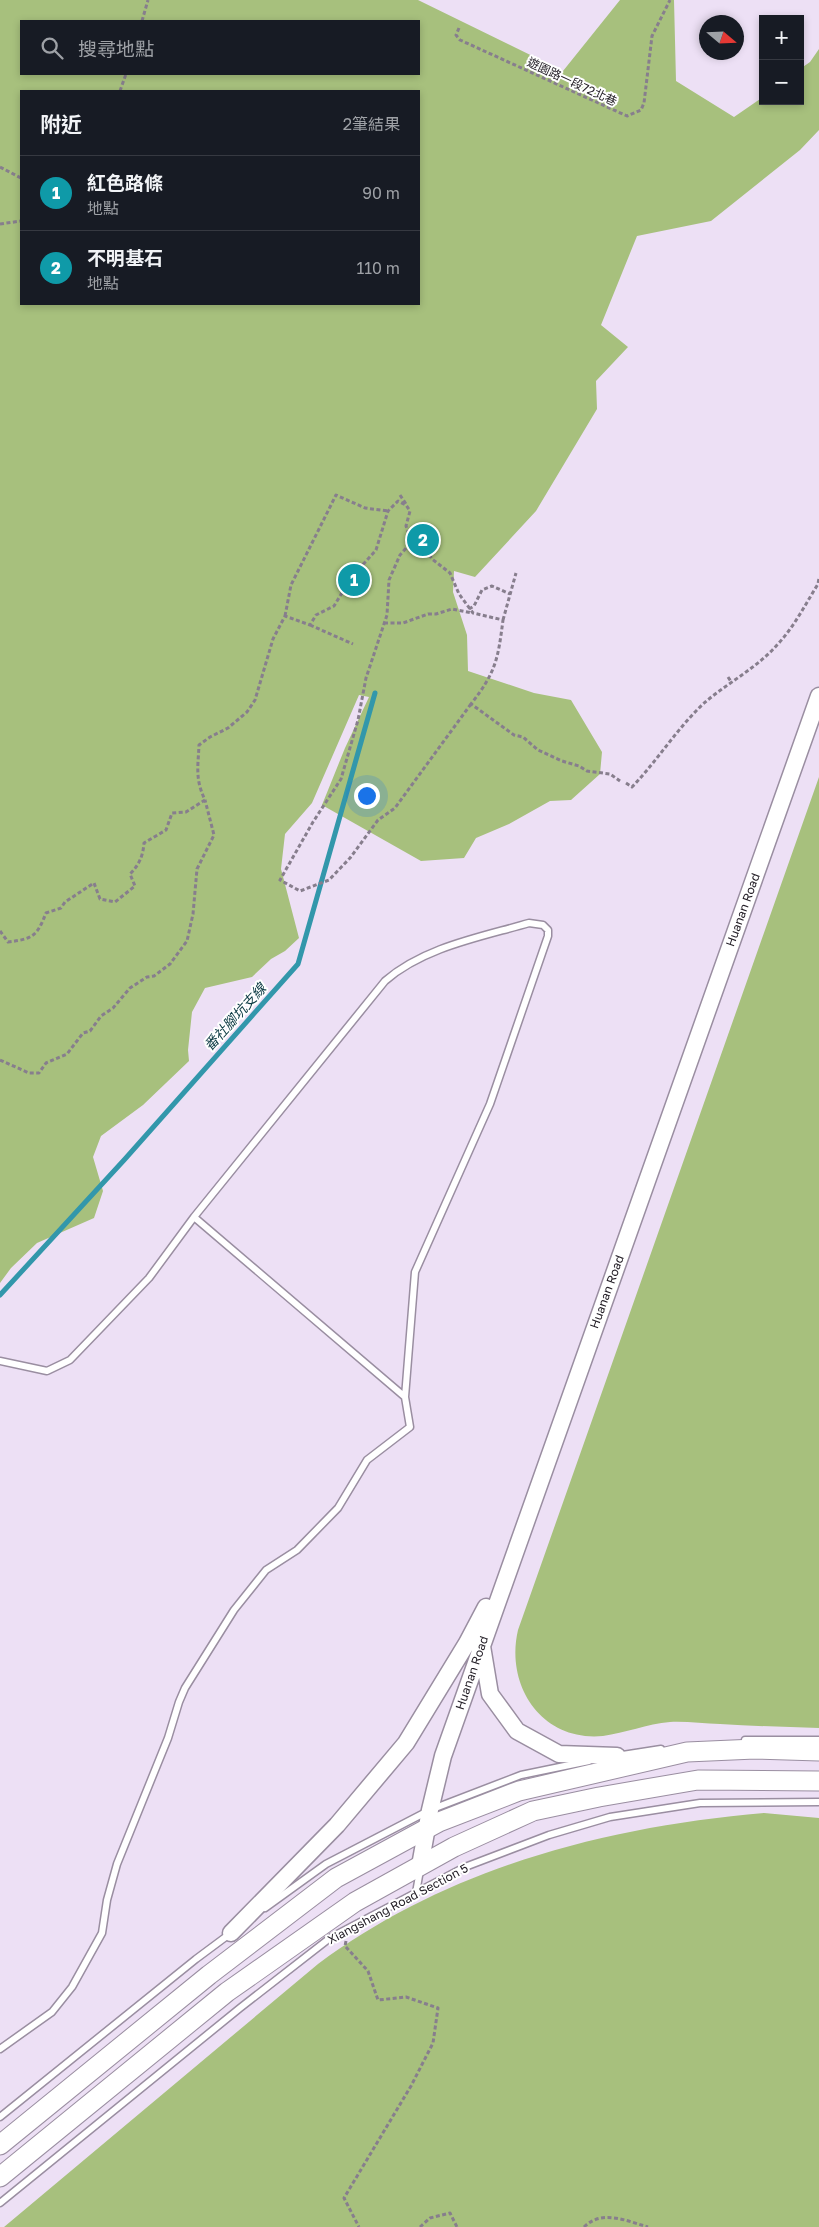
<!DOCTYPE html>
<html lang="zh-TW">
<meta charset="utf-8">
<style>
:root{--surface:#171b24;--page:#242831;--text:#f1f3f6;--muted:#9ea1a6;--line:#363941;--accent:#8c9099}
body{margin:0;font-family:"Golos Text","Noto Sans TC",sans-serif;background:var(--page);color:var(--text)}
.controls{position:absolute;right:15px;top:15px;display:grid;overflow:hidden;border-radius:0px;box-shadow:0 2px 8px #0003}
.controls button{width:45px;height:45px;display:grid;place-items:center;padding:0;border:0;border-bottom:1px solid var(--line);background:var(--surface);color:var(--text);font:25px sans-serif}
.compass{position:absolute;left:699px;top:15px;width:45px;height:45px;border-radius:50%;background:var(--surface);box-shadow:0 2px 8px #0003;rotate:109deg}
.you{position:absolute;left:366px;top:795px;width:18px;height:18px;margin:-12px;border:4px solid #fff;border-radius:50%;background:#1a73e8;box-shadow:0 0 0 8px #1a73e833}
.badge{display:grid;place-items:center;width:32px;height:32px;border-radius:50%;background:var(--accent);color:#fff;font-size:16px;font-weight:700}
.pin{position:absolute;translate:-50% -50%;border:2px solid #fff;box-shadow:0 1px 5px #0006}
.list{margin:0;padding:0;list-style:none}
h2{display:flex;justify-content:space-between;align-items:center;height:65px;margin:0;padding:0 20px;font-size:21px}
h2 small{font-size:16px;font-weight:400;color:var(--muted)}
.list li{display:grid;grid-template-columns:32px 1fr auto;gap:15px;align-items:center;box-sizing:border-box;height:75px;padding:0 20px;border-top:1px solid var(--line)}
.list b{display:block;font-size:19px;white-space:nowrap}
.list p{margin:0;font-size:16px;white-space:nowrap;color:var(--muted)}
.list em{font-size:16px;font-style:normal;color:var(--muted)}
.icon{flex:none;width:28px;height:28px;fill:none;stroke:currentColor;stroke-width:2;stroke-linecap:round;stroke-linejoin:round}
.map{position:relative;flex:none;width:819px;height:2227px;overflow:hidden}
.search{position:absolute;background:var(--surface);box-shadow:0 2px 8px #0003;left:20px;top:20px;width:400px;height:55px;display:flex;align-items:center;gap:12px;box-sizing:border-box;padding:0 18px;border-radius:0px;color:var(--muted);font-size:19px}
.panel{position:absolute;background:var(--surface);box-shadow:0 2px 8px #0003;left:20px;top:90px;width:400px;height:215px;border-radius:0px}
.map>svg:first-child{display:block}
</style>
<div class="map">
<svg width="819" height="2227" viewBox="0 0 819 2227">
<rect width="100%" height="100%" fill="#ede0f5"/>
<path fill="#a7c07d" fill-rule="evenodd" d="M0,0H418L563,71L620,0H674L676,81L734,117L763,97V101H800V69L810,62L819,49V130L800,150L711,221L637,236L601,325L628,347L596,381L597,409L536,511L475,577L454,571L453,592L467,635L468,671L534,693L571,700L602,752L600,774L571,800L550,801L509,824L476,838L464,858L421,861L322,805L345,748L369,697L359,695L312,803L285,834L281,869L299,938L285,951L271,959L252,977L205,988L192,1012L188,1050L189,1061L143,1105L101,1136L93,1157L103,1191L94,1218L37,1243L11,1268L0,1283ZM21,21H419V74H21ZM21,91H419V304H21Z
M819,777V1728C786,1727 753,1726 720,1724C704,1724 686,1721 670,1722C647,1724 625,1733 603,1736C541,1742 505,1685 518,1630Z
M764,1813L819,1818V2227H4L318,1964C448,1868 604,1827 764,1813Z"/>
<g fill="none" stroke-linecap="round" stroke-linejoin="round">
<path stroke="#3297ab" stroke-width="5" d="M0,1295L125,1159L298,964L375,693"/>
<g stroke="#9a8ea1" stroke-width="9">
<path id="service" d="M194,1217L385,981C424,947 481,937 529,923L543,925L548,930V936L490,1104L415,1272L405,1397
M0,1361L47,1371L70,1360L149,1278L194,1217L405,1397L410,1427L367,1460L338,1508L297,1550L266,1570L234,1610L185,1688L179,1702L168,1738L117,1864L107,1900L102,1933L72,1987L52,2012L0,2049
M745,1740H819
M616,1756L661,1749
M416,1893L420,1870
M265,1908L326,1864L430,1810L521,1775L589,1761
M0,2117L196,1959L231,1933
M0,2203L240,2008L330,1938L465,1867L549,1835L610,1817L700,1803L819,1802"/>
</g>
<g stroke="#9a8ea1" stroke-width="19">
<path id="tertiary" d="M482,1646L490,1694L517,1731L559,1754L617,1756
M420,1866L430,1810L443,1756L819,696
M231,1933L337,1825L406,1743L467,1643L486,1607"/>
</g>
<g stroke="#9a8ea1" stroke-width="21">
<path id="secondary" d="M0,2145L209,1975L336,1878L439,1822L519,1791L687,1752L755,1749L819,1751
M0,2177L227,1992L355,1902L454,1847L533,1811L599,1797L698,1780L819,1781"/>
</g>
<path stroke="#877e8d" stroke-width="3" stroke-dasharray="4 2.5" stroke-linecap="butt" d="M142,21L148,0
M459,28L456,35L460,40L627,116L641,110L644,103L652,36L670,0
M120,91L126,74
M0,167L21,178
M0,224L21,221
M400,495L406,504
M469,609L474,606L482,590L492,586L510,594
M285,616L291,585L336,495L365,508L388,511
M503,620L516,573
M384,623H403L428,614H436L452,609L472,613
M310,625L353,644
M728,677L732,683
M471,704L395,808L378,820L350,858L329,880L300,891L280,880L313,822L341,779L358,720L366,678L387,615L389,580L400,555L414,539L421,542L432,559L450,573L459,594L473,613L503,620C498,659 496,672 471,704L514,735L523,737L538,750L562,761L579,766L587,771L610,774L620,781
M626,783L632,787C657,761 676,730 702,705C725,684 756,669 777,645C794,627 805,605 818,584L819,578
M0,931L8,942C33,939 37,936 46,913L61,908L65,902L94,883L100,899L115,902L135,886L130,874C139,865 143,856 144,843L166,830L172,813L186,812L205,800C195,779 198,767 199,745L210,737L228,728L247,712L255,700L273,639L285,616L310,625L316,615L334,606L351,578L376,550L388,511L398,501L406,505L410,511L406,526L410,537
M0,1060L29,1073H39L46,1063L67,1054L83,1033L90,1031L101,1016L113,1008L130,988L147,977L154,976L170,964L187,941L193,914L197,869L214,835L205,800
M346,1941L345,1946L368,1971L378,2000L406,1997L438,2008L433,2043L411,2086L344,2198L359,2227
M420,2227L430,2218L450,2213L457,2227
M584,2227C602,2209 627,2221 648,2227"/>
<use href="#service" stroke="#fff" stroke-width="6"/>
<use href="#tertiary" stroke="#fff" stroke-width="16"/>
<use href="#secondary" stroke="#fff" stroke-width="19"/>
</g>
<g text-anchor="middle" stroke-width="4" stroke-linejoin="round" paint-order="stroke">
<g font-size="12" fill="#252028" stroke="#fff">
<text transform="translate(572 82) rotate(25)" y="4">遊園路一段72北巷</text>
<text transform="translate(743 910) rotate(-70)" y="4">Huanan Road</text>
<text transform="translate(607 1292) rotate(-70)" y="4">Huanan Road</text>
<text transform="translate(472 1673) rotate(-71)" y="4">Huanan Road</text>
<text transform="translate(398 1904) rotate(-28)" y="4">Xiangshang Road Section 5</text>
</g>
<g font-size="14" font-style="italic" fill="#0b3942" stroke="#fff">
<text transform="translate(235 1017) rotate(-48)" y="5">番社腳坑支線</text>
</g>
</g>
</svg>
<div class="controls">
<button>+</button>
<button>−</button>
</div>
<svg class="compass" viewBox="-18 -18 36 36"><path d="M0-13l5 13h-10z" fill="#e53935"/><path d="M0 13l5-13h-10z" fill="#9ea1a6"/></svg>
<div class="you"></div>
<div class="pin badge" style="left:354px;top:580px;background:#0f9aa8">1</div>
<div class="pin badge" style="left:423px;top:540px;background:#0f9aa8">2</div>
<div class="search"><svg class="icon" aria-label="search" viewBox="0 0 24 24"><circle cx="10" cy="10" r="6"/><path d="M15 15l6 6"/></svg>搜尋地點</div>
<section class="panel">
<h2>附近<small>2筆結果</small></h2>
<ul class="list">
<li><span class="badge" style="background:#0f9aa8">1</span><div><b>紅色路條</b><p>地點</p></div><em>90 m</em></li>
<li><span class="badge" style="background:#0f9aa8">2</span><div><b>不明基石</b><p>地點</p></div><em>110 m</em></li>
</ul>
</section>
</div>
